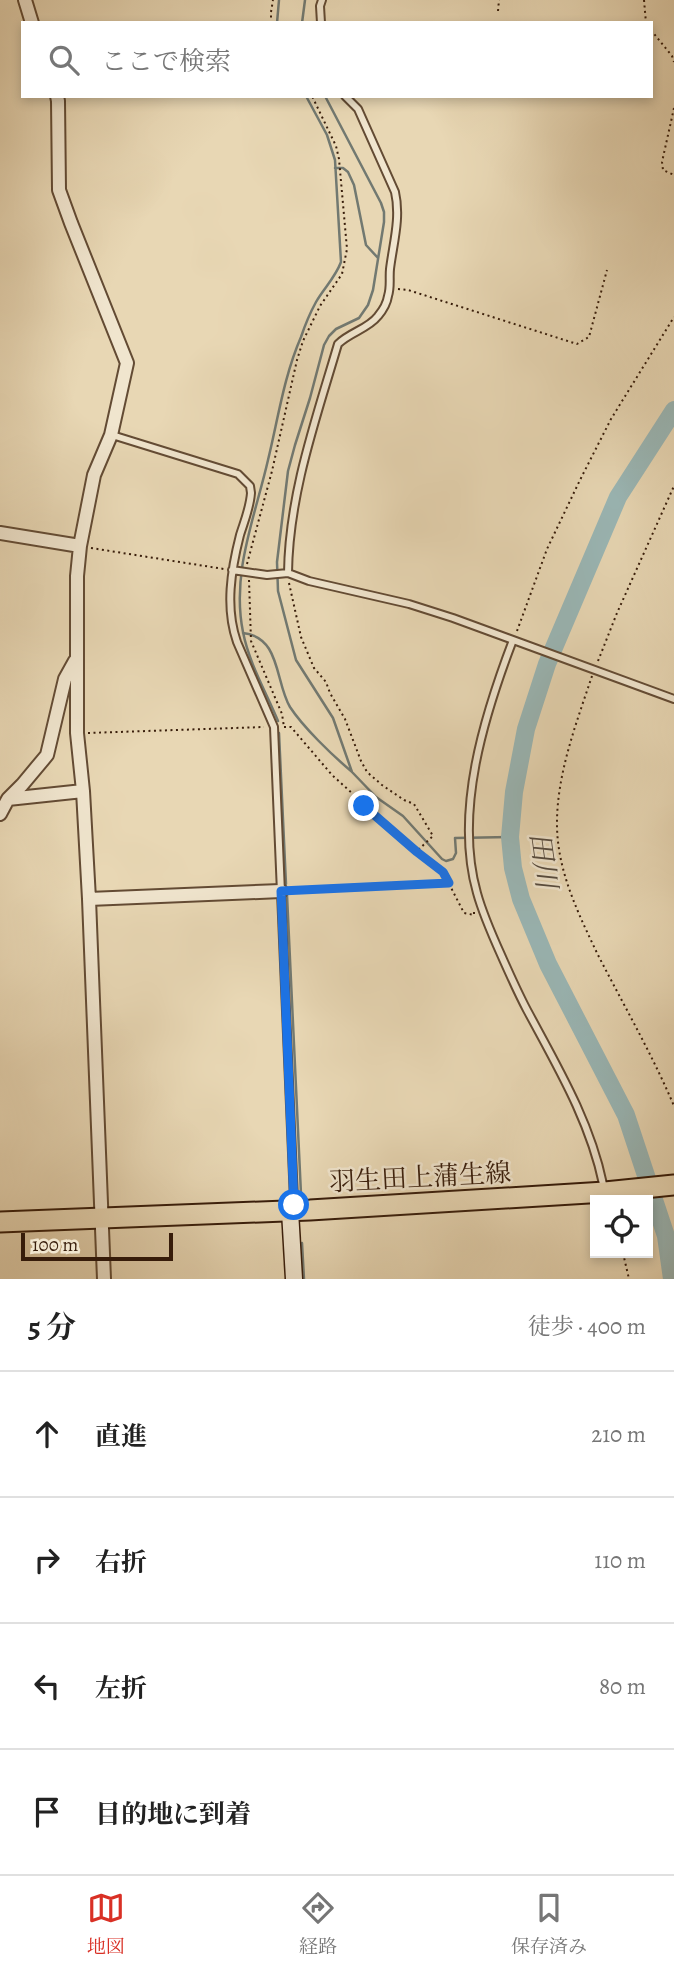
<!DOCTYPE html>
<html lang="ja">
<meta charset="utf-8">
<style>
:root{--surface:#fff;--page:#f2f2f2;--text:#222;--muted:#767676;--line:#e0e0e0;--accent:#d93025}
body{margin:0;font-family:Alegreya,"Noto Serif JP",serif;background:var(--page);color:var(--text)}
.controls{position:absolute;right:21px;bottom:21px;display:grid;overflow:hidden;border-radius:0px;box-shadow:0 4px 10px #0003}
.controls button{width:63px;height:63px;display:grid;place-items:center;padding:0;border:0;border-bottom:2px solid var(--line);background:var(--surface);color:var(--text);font:35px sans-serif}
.scale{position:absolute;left:21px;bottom:18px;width:152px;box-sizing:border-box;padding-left:7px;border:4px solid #371c0a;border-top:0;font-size:19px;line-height:24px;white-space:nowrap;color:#371c0a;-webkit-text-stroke:5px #f0e5ce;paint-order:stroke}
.stop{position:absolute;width:21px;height:21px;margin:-16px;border:5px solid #1a73e8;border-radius:50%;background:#fff}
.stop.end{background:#1a73e8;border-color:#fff;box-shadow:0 2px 7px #0008}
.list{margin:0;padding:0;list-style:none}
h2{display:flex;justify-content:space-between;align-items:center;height:91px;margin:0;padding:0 28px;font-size:30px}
h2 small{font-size:23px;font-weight:400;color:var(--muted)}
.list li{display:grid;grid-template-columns:46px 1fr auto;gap:21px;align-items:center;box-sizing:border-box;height:126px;padding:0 28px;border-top:2px solid var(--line)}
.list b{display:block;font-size:26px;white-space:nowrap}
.list em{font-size:23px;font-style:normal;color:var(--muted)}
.icon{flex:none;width:38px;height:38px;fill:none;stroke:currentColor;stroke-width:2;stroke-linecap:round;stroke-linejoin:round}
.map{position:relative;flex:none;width:674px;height:1279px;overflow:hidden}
.search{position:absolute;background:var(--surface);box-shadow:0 4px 10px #0003;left:21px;right:21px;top:21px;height:77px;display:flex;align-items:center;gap:18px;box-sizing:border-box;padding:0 24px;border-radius:0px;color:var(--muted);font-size:26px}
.sheet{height:595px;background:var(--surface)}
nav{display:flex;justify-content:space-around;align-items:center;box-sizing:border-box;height:98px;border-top:2px solid var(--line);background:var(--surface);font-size:19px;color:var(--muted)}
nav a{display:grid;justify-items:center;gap:4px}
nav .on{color:var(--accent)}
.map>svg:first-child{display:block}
</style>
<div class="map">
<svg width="674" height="1279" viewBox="0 0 674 1279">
<rect width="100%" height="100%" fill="#e8d7b4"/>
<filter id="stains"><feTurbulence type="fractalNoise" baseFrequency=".00286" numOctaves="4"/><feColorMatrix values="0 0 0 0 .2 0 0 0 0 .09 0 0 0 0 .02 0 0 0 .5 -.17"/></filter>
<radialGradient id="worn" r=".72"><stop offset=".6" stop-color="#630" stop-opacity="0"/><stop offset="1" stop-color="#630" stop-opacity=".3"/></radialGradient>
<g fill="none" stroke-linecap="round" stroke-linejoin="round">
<path stroke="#727971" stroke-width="2.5" d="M277,23L279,0
M302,23L305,0
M325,96L381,203L384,212V222L373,290L368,305L359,318L336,329L329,336L324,345L310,398L295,445L288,471L277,562L278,591L296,660L333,718L352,772L376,797L403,816L442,859L446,861L453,859L456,853L455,838L510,837
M335,168H343L348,172L354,185L366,245L378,258
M243,633C281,637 275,682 290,707C303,727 332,755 351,771
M278,721C266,692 249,663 243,632C231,573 255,517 268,460C278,419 284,376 301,337C305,325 310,313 316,302C324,288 335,278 341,262L335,160L327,135L306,96
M279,733L286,884
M287,895L301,1194
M302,1243L304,1279"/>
<path stroke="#9ab7b6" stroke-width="18" d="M672,1279L666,1236L626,1115L548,964L521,899L513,868L510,837L514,792L526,729L547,664L618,497L674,410"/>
<g stroke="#634b34" stroke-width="10">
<path id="lane" d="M321,23L320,6L322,0
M112,435L238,474L250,486L251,493C250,508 244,522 240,535C231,570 225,608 237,642L274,727L294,1200L293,1206
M232,570L267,575L288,573L309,581L409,604L453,618L674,699
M288,573C289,494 316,419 338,344C350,332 368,329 378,316C383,310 387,303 388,296C391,287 389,278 390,269C393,244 401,218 395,192L358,109L345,96
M513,640C484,716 454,812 477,893C483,915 493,937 502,957C510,975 518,993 527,1010C557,1066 590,1121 603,1184"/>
</g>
<g stroke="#634b34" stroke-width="16">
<path id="street" d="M25,0L32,23
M57,96L58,101L59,190L71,223L127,363L111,435L94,475L80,546L77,576V733L83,791L89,899L104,1279
M0,533L80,546
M8,799L83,791
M0,814L8,799L22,785L47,755L65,679L75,661
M89,899L281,891"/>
</g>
<g stroke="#371c0a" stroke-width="19">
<path id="secondary" d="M290,1211L294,1279"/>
</g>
<g stroke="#371c0a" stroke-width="23">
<path id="primary" d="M0,1222L310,1210L605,1192L674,1185"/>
</g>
<path stroke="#371c0a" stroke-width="2" stroke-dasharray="2 3.5" stroke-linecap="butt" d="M644,0L646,23
M498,11L499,0
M271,23V12L273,0
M651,30L672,56L674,62
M674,108L662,162L663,170L674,175
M398,289L408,290L577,344L589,337L607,270
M91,548L224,569
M247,564L272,471L297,360L303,341L320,306L342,274L347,249L339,159L336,146L312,96
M249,580L251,641L282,714L284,727
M289,583L301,637L314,668L326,682L330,693L345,719L361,761L367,772L382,785L404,800L414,804L433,836L417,851
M517,631L547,549L580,480L611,419L674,317
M598,661L617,613L674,486
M592,676C576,724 556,776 557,827C558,872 578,913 597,953C623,1004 652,1054 674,1106
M284,727H291L332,775L417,852L443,872L464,913L474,915V912
M88,733L264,727
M293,890L448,883
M623,1253L629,1279"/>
<use href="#lane" stroke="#f0e5ce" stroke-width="6"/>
<use href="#street" stroke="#f0e5ce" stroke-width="12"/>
<use href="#secondary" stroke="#f0e5ce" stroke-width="16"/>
<use href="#primary" stroke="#e8d7b4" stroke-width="19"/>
</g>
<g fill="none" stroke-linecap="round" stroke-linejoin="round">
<path stroke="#1a73e8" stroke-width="9" d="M294,1205L281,891L449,883L443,872L417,852L364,806"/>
</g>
<g text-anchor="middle" stroke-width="5" stroke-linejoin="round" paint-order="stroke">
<g font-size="26" fill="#371c0a" stroke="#f0e5ce">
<text transform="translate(420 1177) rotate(-3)" y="9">羽生田上蒲生線</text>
</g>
<g font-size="28" font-style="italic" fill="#554a3e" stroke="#f0e5ce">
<text transform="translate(544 860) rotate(82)" y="10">田川</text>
</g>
</g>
<rect width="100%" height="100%" filter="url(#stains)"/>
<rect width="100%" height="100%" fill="url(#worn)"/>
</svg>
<div class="controls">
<button><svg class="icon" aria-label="locate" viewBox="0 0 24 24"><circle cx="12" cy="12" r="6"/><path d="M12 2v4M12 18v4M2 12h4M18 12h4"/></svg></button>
</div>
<div class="scale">100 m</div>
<div class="stop" style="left:294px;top:1205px"></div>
<div class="stop end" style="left:364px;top:806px"></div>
<div class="search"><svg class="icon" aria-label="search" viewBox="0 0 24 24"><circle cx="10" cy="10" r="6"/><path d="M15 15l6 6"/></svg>ここで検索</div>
</div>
<section class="sheet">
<h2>5 分<small>徒歩 · 400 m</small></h2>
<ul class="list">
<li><svg class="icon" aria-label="ahead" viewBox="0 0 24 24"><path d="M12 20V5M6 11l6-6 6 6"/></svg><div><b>直進</b></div><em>210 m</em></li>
<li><svg class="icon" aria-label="right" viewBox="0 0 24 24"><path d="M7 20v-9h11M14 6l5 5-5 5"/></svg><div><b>右折</b></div><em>110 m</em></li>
<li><svg class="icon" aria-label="left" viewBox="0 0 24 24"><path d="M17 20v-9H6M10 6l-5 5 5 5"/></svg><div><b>左折</b></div><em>80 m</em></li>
<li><svg class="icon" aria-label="arrive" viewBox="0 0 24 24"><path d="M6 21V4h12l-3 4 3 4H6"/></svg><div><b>目的地に到着</b></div></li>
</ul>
</section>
<nav>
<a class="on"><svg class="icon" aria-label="map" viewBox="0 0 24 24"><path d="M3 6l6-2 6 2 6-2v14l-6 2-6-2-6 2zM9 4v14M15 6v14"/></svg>地図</a>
<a><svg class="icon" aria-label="directions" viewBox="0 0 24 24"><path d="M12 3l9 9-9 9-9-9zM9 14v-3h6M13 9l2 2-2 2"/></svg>経路</a>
<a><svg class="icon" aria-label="saved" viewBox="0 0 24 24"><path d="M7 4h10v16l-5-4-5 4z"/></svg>保存済み</a>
</nav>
